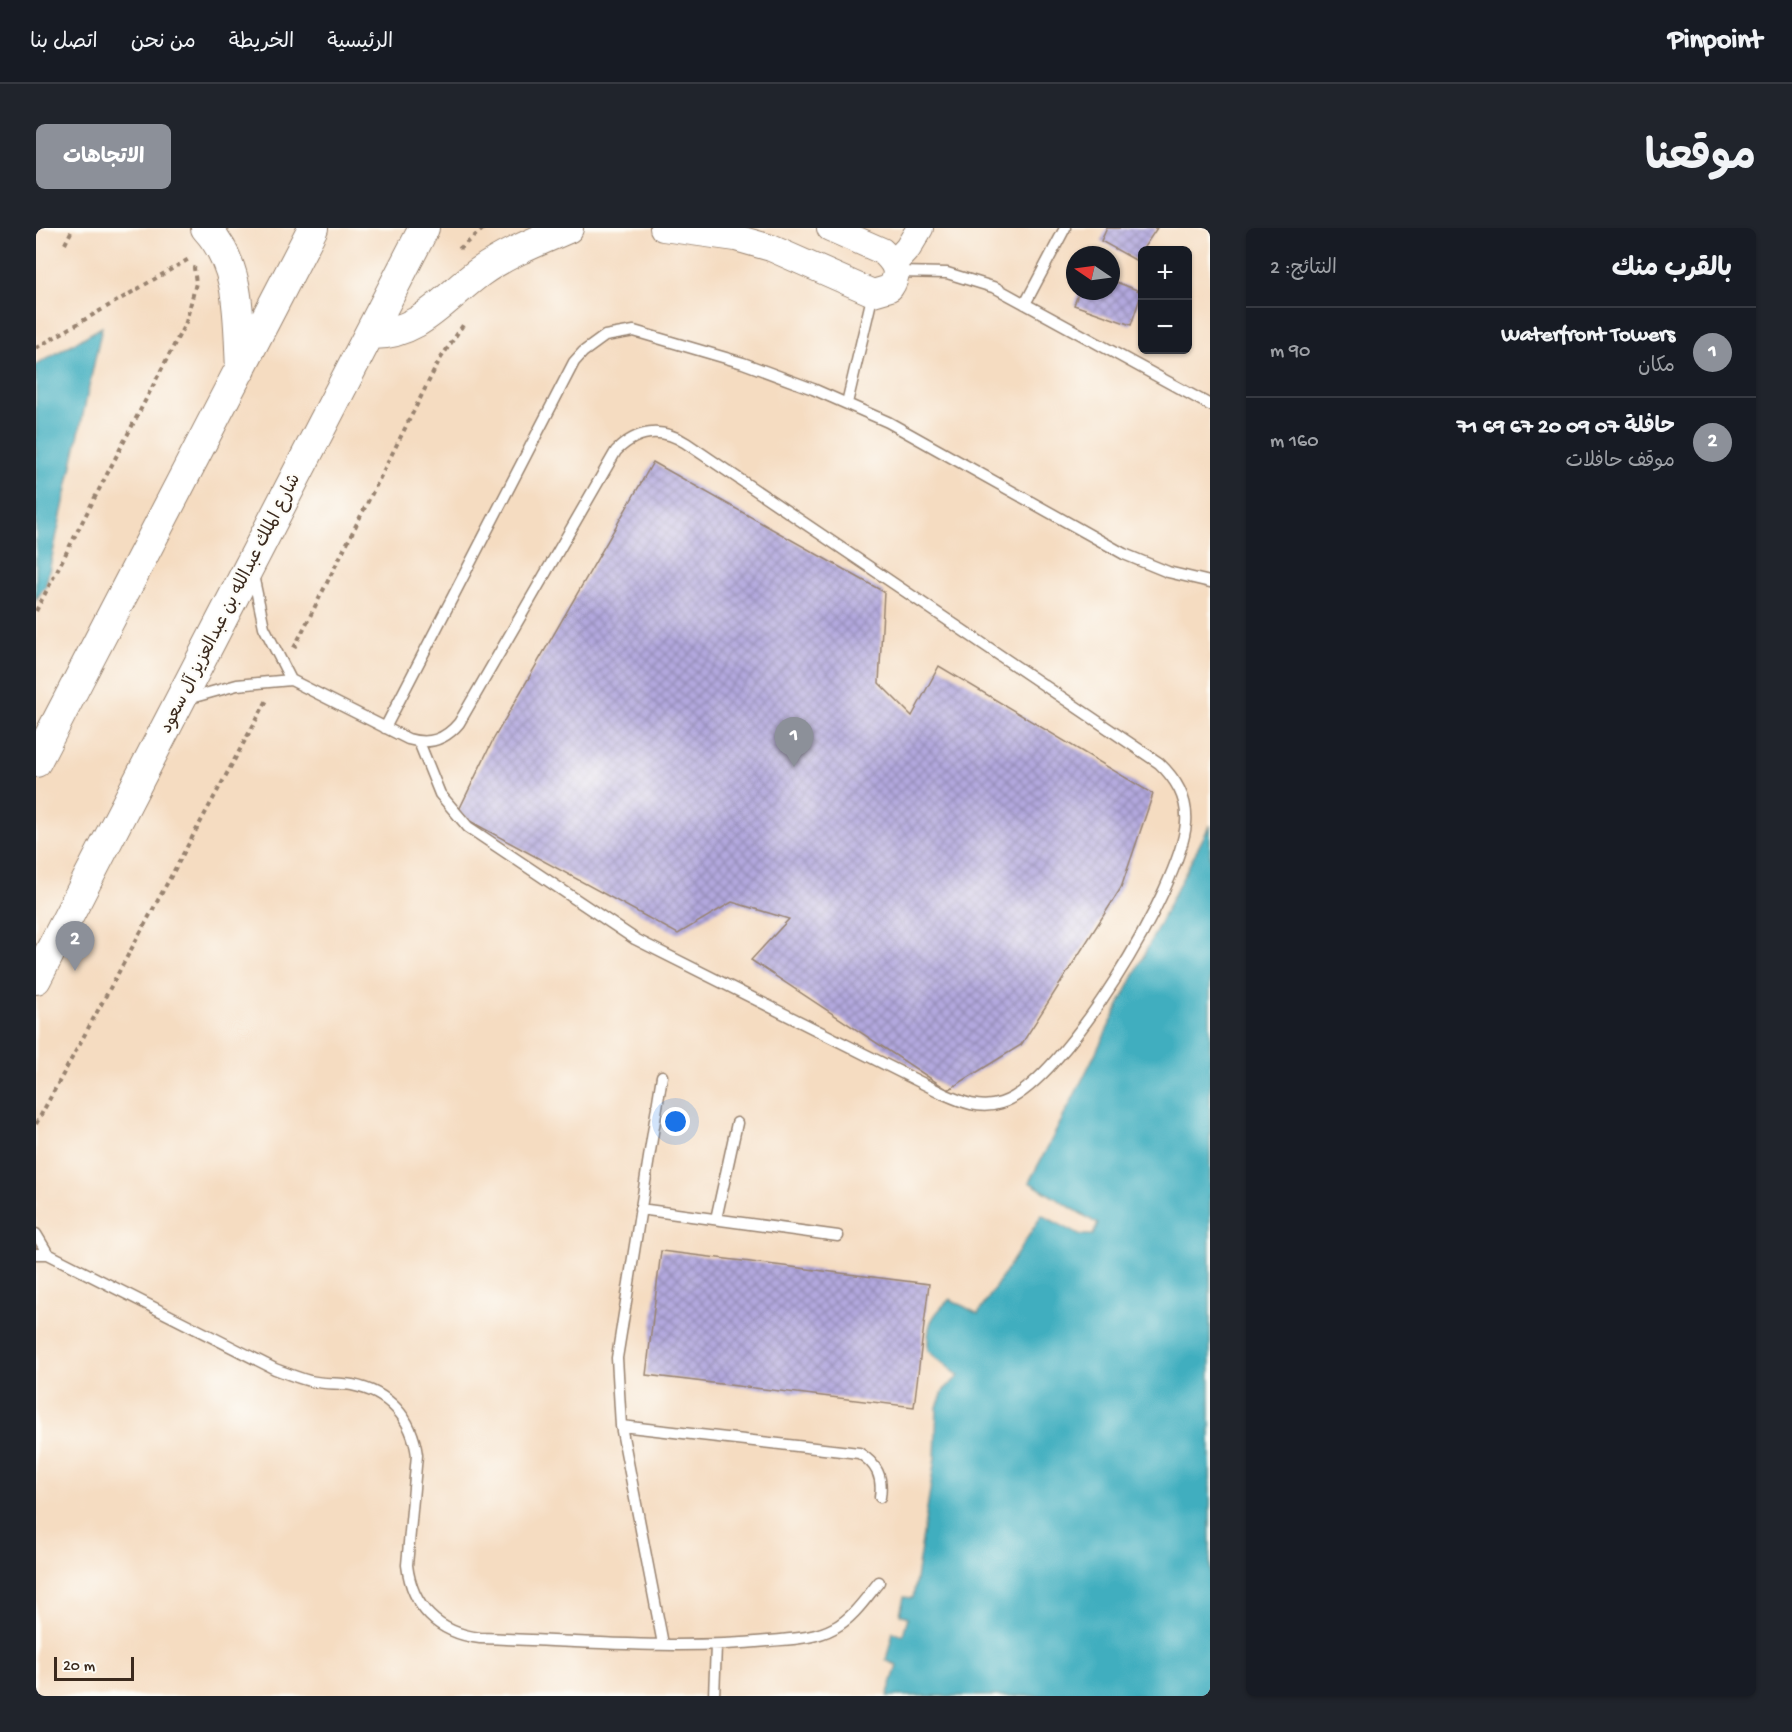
<!DOCTYPE html>
<html lang="ar">
<meta charset="utf-8">
<style>
:root{--surface:#171b24;--page:#20242c;--text:#f1f3f6;--muted:#9ea1a6;--line:#363941;--accent:#8c9099}
body{margin:0;font-family:"Gochi Hand","Playpen Sans Arabic",sans-serif;background:var(--page);color:var(--text);direction:rtl}
.controls{position:absolute;right:18px;top:18px;display:grid;overflow:hidden;border-radius:9px;box-shadow:0 2px 4px #0004}
.controls button{width:54px;height:54px;display:grid;place-items:center;padding:0;border:0;border-bottom:2px solid var(--line);background:var(--surface);color:var(--text);font:30px sans-serif}
.compass{position:absolute;left:1030px;top:18px;width:54px;height:54px;border-radius:50%;background:var(--surface);box-shadow:0 2px 4px #0004;rotate:283deg}
.scale{position:absolute;left:18px;bottom:15px;width:80px;box-sizing:border-box;padding-left:6px;border:3px solid #3b2a1e;border-top:0;font-size:16px;line-height:21px;white-space:nowrap;color:#3b2a1e;-webkit-text-stroke:4px #fdfcf7;paint-order:stroke}
.you{position:absolute;left:640px;top:894px;width:21px;height:21px;margin:-15px;border:4px solid #fff;border-radius:50%;background:#1a73e8;box-shadow:0 0 0 9px #1a73e833}
.badge{display:grid;place-items:center;width:39px;height:39px;border-radius:50%;background:var(--accent);color:#fff;font-size:20px;font-weight:700}
.pin{position:absolute;translate:-50% -50px;filter:drop-shadow(0 2px 3px #0008)}
.pin::after{content:'';position:absolute;top:32px;width:21px;height:18px;background:inherit;clip-path:polygon(0 0,100% 0,50% 100%)}
.list{margin:0;padding:0;list-style:none}
h2{display:flex;justify-content:space-between;align-items:center;height:78px;margin:0;padding:0 24px;font-size:26px}
h2 small{font-size:20px;font-weight:400;color:var(--muted)}
.list li{display:grid;grid-template-columns:39px 1fr auto;gap:18px;align-items:center;box-sizing:border-box;height:90px;padding:0 24px;border-top:2px solid var(--line)}
.list b{display:block;font-size:22px;white-space:nowrap}
.list p{margin:0;font-size:20px;white-space:nowrap;color:var(--muted)}
.list em{font-size:20px;font-style:normal;color:var(--muted)}
.map{position:relative;flex:none;width:1174px;height:1468px;overflow:hidden;direction:ltr;border-radius:9px}
header{display:flex;align-items:center;gap:36px;box-sizing:border-box;height:84px;padding:0 30px;background:var(--surface);border-bottom:2px solid var(--line)}
header strong{font-size:28px}
nav{display:flex;gap:33px;margin-inline-start:auto;font-size:21px}
.intro{display:flex;align-items:center;justify-content:space-between;box-sizing:border-box;height:144px;padding:0 36px}
h1{margin:0;font-size:42px}
.button{padding:15px 27px;border-radius:9px;background:var(--accent);color:#fff;font-size:21px;font-weight:700}
main{display:flex;gap:36px;padding:0 36px}
aside{flex:1;background:var(--surface);border-radius:9px;box-shadow:0 2px 4px #0004}
.map>svg:first-child{display:block}
</style>
<header>
<strong>Pinpoint</strong>
<nav><a>الرئيسية</a><a>الخريطة</a><a>من نحن</a><a>اتصل بنا</a></nav>
</header>
<div class="intro"><h1>موقعنا</h1><a class="button">الاتجاهات</a></div>
<main>
<aside>
<h2>بالقرب منك<small>النتائج: 2</small></h2>
<ul class="list">
<li><span class="badge">1</span><div><b>Waterfront Towers</b><p>مكان</p></div><em>90 m</em></li>
<li><span class="badge">2</span><div><b>حافلة 07 09 20 67 69 71</b><p>موقف حافلات</p></div><em>160 m</em></li>
</ul>
</aside>
<div class="map">
<svg width="1174" height="1468" viewBox="0 0 1174 1468">
<defs>
<pattern id="building-cross-hatch" width="8" height="8" patternUnits="userSpaceOnUse" patternTransform="scale(1.5)"><rect width="8" height="8" fill="#b2a8de"/><path d="M0 0l8 8M0 8l8-8" fill="none" stroke="#9289b3"/></pattern>
</defs>
<rect width="100%" height="100%" fill="#fdfcf7"/>
<filter id="ink" filterUnits="userSpaceOnUse"><feTurbulence type="fractalNoise" baseFrequency=".0167" numOctaves="2"/><feDisplacementMap in="SourceGraphic" scale="12" xChannelSelector="R" yChannelSelector="G"/><feConvolveMatrix kernelMatrix="1 2 1 2 8 2 1 2 1" color-interpolation-filters="sRGB"/></filter>
<filter id="wash" filterUnits="userSpaceOnUse"><feTurbulence type="fractalNoise" baseFrequency=".008" numOctaves="4" result="noise"/><feDisplacementMap in="SourceGraphic" scale="24" xChannelSelector="R" yChannelSelector="G"/><feGaussianBlur stdDeviation="1.35" result="paint"/><feColorMatrix in="noise" values="0 0 0 0 0 0 0 0 0 0 0 0 0 0 0 0 0 1.4 0 .05"/><feComposite in="paint" operator="in"/></filter>
<g filter="url(#wash)">
<rect width="100%" height="100%" fill="#f5dcc1"/>
<path fill="#41aebf" stroke="#3e6c6e" stroke-width="1.5" d="M66,99L10,357L0,372V137Z
M1174,597V1468H851L861,1438L850,1432L857,1404L867,1407L872,1389L864,1386L868,1369L877,1370L899,1230L901,1179L908,1162L923,1148L892,1123C891,1096 894,1089 914,1071L942,1086L1006,987L1043,1007H1057L1062,996L993,954C1057,837 1111,715 1174,597Z"/>
<g id="blocks">
<path fill="url(#building-cross-hatch)" d="M1071,0H1121L1106,22L1103,34L1065,13Z
M1075,52L1106,64L1095,97L1038,77L1043,63H1075Z
M617,234L848,364L843,455L876,488L903,438L1117,566L1085,660L985,817L912,862L715,732L753,691L696,674L642,706L421,586L457,512Z
M625,1023L893,1056L878,1179L610,1147Z"/>
</g>
</g>
<g filter="url(#ink)">
<use href="#blocks" fill-opacity="0" stroke="#988370" stroke-width="1.5"/>
<g fill="none" stroke-linecap="round" stroke-linejoin="round">
<g stroke="#988370" stroke-width="13">
<path id="service" d="M860,44L911,45L960,60L1174,177
M989,76L1029,0
M811,175L837,65
M217,347L228,399L255,452
M151,471L201,457L255,452L372,511C393,517 409,512 423,495L580,223C601,202 625,199 650,215L1123,535C1140,551 1152,570 1150,595C1145,659 1027,856 965,875C944,882 926,874 908,866L599,711L432,599L404,566L383,514
M349,500L538,134L547,124L569,108L598,103L707,135L777,161L852,194L1088,326L1132,344L1174,354
M626,848L581,1130L585,1198L627,1416
M604,981L802,1008
M680,991L701,895
M0,1006L12,1026
M0,1026H12L239,1141C250,1145 262,1150 274,1153C288,1156 302,1155 316,1157C353,1164 376,1190 381,1227L371,1337C376,1379 402,1405 444,1410C540,1413 637,1422 732,1413C754,1411 778,1411 798,1400C817,1390 830,1370 843,1354
M585,1198L823,1225C841,1236 847,1249 844,1269
M678,1468L680,1418"/>
</g>
<g stroke="#988370" stroke-width="28">
<path id="tertiary" d="M627,0L700,10L735,20L837,65L854,60C865,44 859,35 846,23L794,0
M858,35L872,20L884,0"/>
</g>
<g stroke="#988370" stroke-width="32">
<path id="secondary" d="M170,0C206,39 202,91 205,141
M334,106C382,108 408,70 444,44C471,25 502,13 532,0
M0,534L277,0
M0,751L388,0"/>
</g>
<path stroke="#988370" stroke-width="4" stroke-dasharray="4.5 4.5" stroke-linecap="butt" d="M29,16L37,0
M423,21L448,0
M0,120L153,31
M0,383L150,94L160,55L158,40L160,36
M258,420L403,133L427,97
M0,896L231,472"/>
<use href="#service" stroke="#fff" stroke-width="10"/>
<use href="#tertiary" stroke="#fff" stroke-width="26"/>
<use href="#secondary" stroke="#fff" stroke-width="30"/>
</g>
</g>
<g text-anchor="middle" stroke-width="4.5" stroke-linejoin="round" paint-order="stroke">
<g font-size="18" fill="#3b2a1e" stroke="#fdfcf7">
<text transform="translate(193 375) rotate(-63)" y="6">شارع الملك عبدالله بن عبدالعزيز آل سعود</text>
</g>
</g>
</svg>
<div class="controls">
<button>+</button>
<button>−</button>
</div>
<svg class="compass" viewBox="-18 -18 36 36"><path d="M0-13l5 13h-10z" fill="#e53935"/><path d="M0 13l5-13h-10z" fill="#9ea1a6"/></svg>
<div class="scale">20 m</div>
<div class="you"></div>
<div class="pin badge" style="left:758px;top:539px">1</div>
<div class="pin badge" style="left:39px;top:743px">2</div>
</div>
</main>
